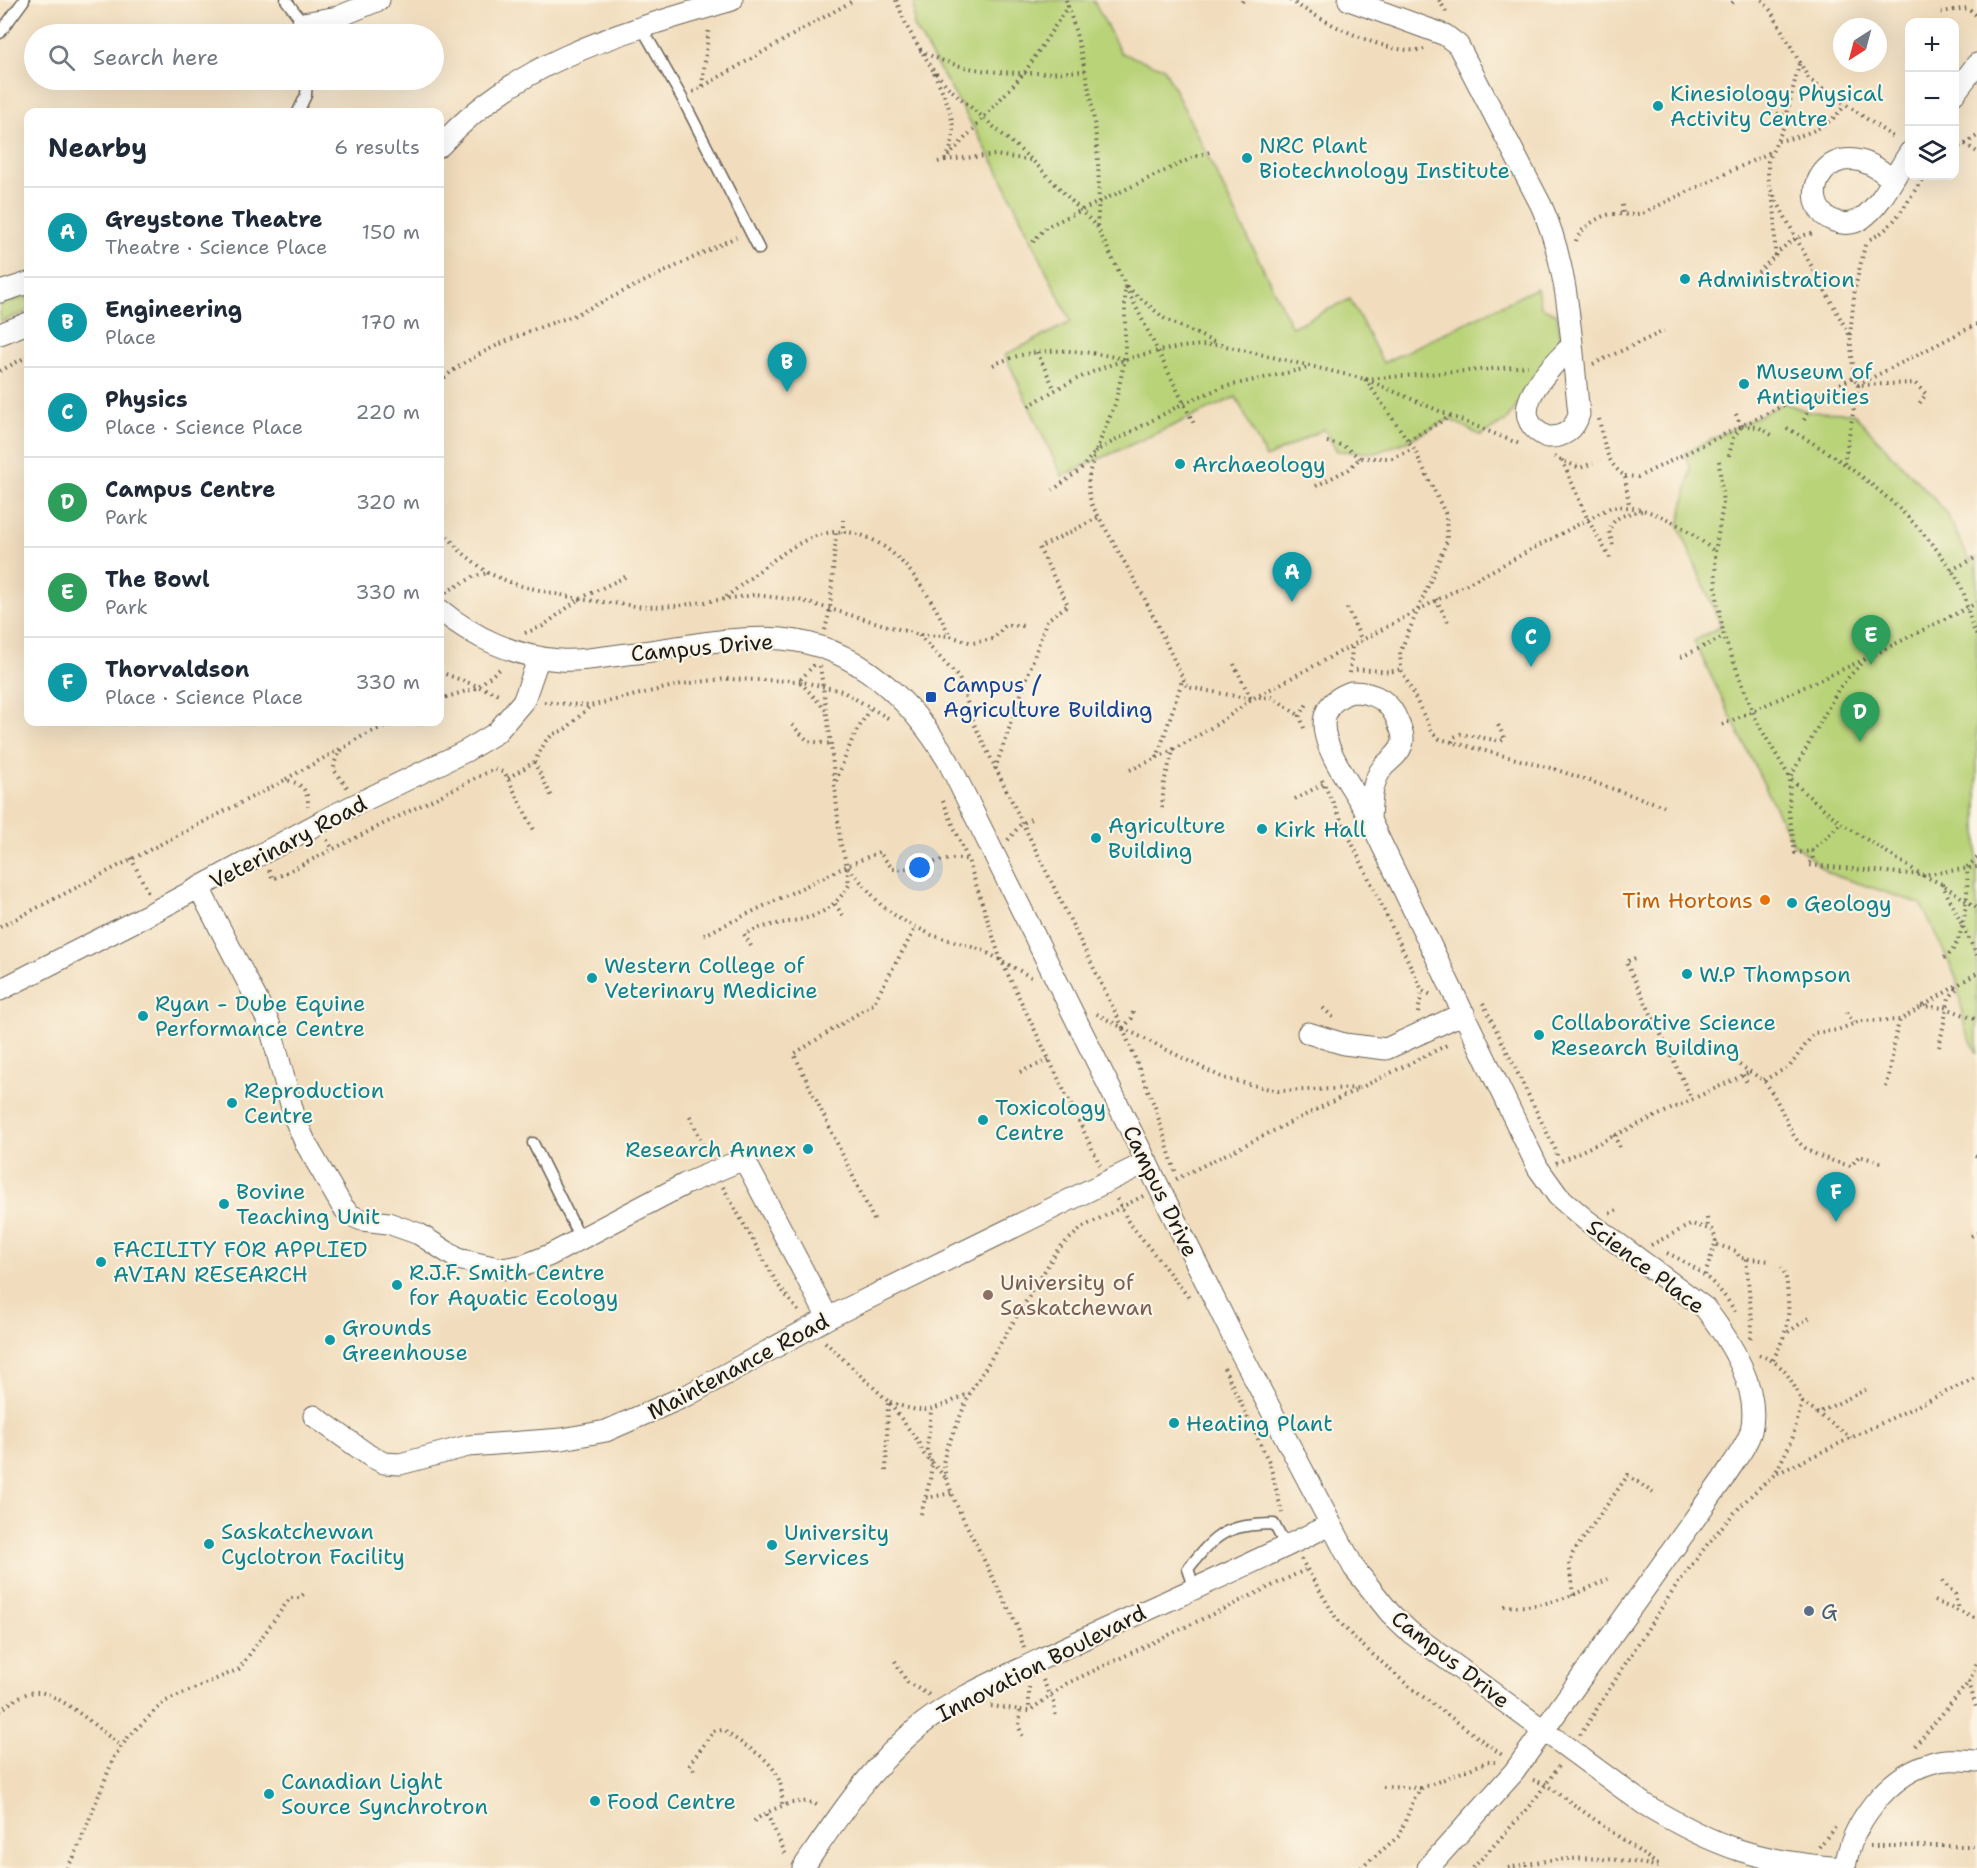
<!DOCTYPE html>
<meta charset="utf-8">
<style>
:root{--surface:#fff;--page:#f2f2f3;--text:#1f2937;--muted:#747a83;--line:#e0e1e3;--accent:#b5179e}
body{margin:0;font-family:"Shantell Sans",sans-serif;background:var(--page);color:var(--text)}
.controls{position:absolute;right:18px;top:18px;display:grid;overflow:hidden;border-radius:12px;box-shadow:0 6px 24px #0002}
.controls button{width:54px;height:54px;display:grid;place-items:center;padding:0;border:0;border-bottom:2px solid var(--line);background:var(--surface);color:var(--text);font:30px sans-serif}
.compass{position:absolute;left:1833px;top:18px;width:54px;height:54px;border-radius:50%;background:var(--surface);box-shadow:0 6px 24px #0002;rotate:216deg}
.you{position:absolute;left:920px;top:868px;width:21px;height:21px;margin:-15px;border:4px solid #fff;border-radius:50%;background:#1a73e8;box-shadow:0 0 0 9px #1a73e833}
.badge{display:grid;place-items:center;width:39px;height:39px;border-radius:50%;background:var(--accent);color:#fff;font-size:20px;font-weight:700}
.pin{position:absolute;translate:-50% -50px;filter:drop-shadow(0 2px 3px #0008)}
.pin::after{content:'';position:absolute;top:32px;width:21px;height:18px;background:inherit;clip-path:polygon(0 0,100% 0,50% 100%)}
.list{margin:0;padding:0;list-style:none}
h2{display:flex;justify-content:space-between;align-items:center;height:78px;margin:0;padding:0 24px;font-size:26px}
h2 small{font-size:20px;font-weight:400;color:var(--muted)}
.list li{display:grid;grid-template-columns:39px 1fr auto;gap:18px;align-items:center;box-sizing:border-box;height:90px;padding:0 24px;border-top:2px solid var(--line)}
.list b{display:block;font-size:22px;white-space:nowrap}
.list p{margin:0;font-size:20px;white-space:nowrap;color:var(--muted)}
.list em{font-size:20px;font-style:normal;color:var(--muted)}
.icon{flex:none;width:33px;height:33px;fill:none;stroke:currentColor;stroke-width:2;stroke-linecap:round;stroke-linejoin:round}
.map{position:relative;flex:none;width:1977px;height:1868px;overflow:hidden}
.search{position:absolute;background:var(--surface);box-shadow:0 6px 24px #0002;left:24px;top:24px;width:420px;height:66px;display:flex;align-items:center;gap:15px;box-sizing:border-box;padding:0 21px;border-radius:33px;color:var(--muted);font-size:22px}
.panel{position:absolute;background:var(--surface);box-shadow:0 6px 24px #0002;left:24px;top:108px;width:420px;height:618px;border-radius:12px}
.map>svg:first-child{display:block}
</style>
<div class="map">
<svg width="1977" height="1868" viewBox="0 0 1977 1868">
<rect width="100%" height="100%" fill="#fcf5e5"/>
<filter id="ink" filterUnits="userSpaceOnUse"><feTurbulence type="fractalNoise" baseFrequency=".0167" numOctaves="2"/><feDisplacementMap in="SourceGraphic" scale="12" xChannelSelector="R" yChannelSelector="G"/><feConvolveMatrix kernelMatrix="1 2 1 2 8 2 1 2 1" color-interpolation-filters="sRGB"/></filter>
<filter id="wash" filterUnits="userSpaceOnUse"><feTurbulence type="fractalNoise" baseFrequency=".008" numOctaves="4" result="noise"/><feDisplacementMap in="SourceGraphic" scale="24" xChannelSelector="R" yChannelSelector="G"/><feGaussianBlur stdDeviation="1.35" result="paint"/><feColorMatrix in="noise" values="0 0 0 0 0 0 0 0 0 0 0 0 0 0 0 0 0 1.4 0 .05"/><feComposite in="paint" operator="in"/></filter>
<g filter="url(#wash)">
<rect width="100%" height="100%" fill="#f1ddbd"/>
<path fill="#b9d379" stroke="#6a784a" stroke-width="1.5" d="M914,0H1093L1121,53L1164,68L1292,327L1350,299L1383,363L1537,288L1541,307L1557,314L1561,340L1507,420L1481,436L1450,419L1405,442L1375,453L1337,451L1324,429L1266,458L1236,397L1062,476L1005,355L1071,322L995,164L914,26Z
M28,296V311L0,322V305Z
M1784,403L1809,412L1853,413L1946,512L1970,561L1977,557V1053L1965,1029L1956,977L1921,904L1828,873L1792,842L1694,641L1721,626L1679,527L1691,469L1684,453Z"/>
</g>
<g filter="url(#ink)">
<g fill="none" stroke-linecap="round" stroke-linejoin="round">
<g stroke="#676054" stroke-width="13">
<path id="lane" d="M286,0L303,23L307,34
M642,28L682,98L759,249
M0,33L24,0
M298,112L306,95L307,80
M533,1143L580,1238
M1195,1589L1188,1569C1217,1532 1227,1525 1274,1524L1286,1547"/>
</g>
<g stroke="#676054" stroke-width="23">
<path id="street" d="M1349,0L1445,35L1458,45L1541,205C1570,269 1571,344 1579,414C1575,429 1564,438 1547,437C1499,414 1551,368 1572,345
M303,23L338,17L379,0
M1954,94L1977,64
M440,146C518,59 623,32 732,0
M1891,179C1830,123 1790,203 1834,221C1843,225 1853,224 1861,219C1883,204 1895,174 1910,152
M0,292L28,283
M0,334L28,323
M440,610C473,637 515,657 560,660C586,662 611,655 637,653C684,647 734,635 782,639C856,645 912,701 948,761L1241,1353L1354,1568L1390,1613L1411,1633L1644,1804C1717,1848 1759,1862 1845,1868
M1351,692C1374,692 1390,700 1398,722C1401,729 1405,737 1402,745C1399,754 1390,760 1384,766C1371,781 1371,802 1370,820C1353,782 1288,715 1351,692Z
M1370,820L1538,1168L1558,1196L1586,1220L1705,1308C1729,1339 1761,1388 1751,1431C1746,1448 1732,1464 1723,1479L1514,1772L1428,1868
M199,888L269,1023L295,1119L306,1144L342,1206L350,1215L362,1220L388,1223L419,1234L458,1259L502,1269L525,1265L550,1255L685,1184L744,1159L828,1318
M0,990L157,910L336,814L466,751L496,733L524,700L539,657
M1308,1033L1344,1044L1386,1049L1464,1013
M314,1416L370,1456L384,1463L400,1464L468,1446L562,1439L606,1431L688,1395L828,1318L1147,1162
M803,1868C838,1817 872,1765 921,1725C955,1698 996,1681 1035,1662C1133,1614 1234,1574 1331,1524
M1845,1868C1851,1824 1887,1776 1931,1763C1946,1758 1962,1760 1977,1761"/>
</g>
<path stroke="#676054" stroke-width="4" stroke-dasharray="1.5 4.5" stroke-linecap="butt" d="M896,0L907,27L933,70L950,89L1033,161L1097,227L1125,284V359L1115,404L1096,451L1080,470L1053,490
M1066,0C1089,71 1104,152 1097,227
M1290,0C1318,19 1390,58 1424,49
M1439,0L1448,15
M1762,0L1771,11L1809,79L1896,139
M1242,2L1243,0
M1732,3L1735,0
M1941,12L1968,8L1977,16
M920,50C968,78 1031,74 1085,71
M1799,64L1784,126L1768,161V175L1770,188L1796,238L1850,336L1854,377L1858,385L1844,464
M934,73C946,98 961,128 948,154
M702,86L709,28
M693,92L854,0
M1771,112L1786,116
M1778,141C1804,136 1829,128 1845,105
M1965,144L1977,136
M1954,149L1965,144L1977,152
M945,160L995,155L1030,160
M938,162L945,160L1025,72L1068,6
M1772,195L1775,216V258
M1622,205L1623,215
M1870,239C1896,228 1908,198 1925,176
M1576,241C1579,229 1600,215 1612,214C1624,214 1633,216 1645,212L1771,152
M1033,242L1046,227L1194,157L1213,151
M1758,272C1775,258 1791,232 1816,234
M1126,287L1195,426
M1127,287L1165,319L1216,343
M1850,335L1855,288L1866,241
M1037,352L1055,390
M1593,364L1664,331
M993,365C1035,345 1079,349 1124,359
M0,371L28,356
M1365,379L1414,449L1446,515L1447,541L1400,652L1401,669L1433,734L1440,739L1554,769L1664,806
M1366,379L1528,366
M440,382C465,355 537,327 573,316L736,237
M1858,385L1977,324
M1862,385L1915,383L1926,394L1919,404
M1029,406C1083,370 1156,343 1221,345L1365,379L1451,416
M1736,414L1741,426
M1599,419C1604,441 1605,463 1625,476L1629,505
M1804,420L1817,395L1854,377
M1742,426L1758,427L1772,435
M1787,428C1852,464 1918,515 1958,580C1968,597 1967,619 1977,636
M1408,440L1451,416L1522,445
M1327,442L1342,445L1360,458
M1729,456L1733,438L1741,427
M1554,457L1580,468L1593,463
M1562,460L1587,518L1610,558
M1719,461L1723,505L1715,552L1716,592L1724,637L1757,722L1790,778L1805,793L1841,823L1922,875L1977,867
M1625,476L1638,477L1800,397L1817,395
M1316,486L1349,469L1360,458H1392L1414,449
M440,527L459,550L488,573L517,585L579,599L644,607L675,606L754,595L799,600L919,635L950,636L972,643L993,639L1006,625L1026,626
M843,533V520
M1613,545L1609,531C1615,513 1630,514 1646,510
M1951,570L1977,557
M446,592L475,576L488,573
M726,597C751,578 776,555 804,541C876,505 924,582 950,636
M1436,599L1448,622
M1347,608L1362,641
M825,630L830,609L836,532
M525,633L543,626L579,599L627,576
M919,635L959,678L975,726L1123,1028L1095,1013
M1681,657L1724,637
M1865,659L1839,688L1790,778L1789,811L1795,853L1812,851L1813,859L1808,865L1922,875L1942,884L1977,908
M1234,664L1251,699
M814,665L799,681L826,710
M820,666L831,744L840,841L847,866L881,905L900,919L932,935L982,950L1031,977
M1356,670C1372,668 1387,675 1401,669
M440,672L501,695
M1350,673L1352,647
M1259,698L1272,697L1300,716
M440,699L476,688L502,667
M1251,699L1187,687L1143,595L1092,505C1085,484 1089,471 1096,451L1184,403L1223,387L1308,368
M544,702L590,706L682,684L724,679L799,681L842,691L888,718
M792,725L808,741L831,744
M1722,725L1865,659L1977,603
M1304,728L1300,716L1308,702
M1452,742L1454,737L1461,734L1501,741L1505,739L1498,725
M1157,758L1182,681
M534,762L552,797
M995,769L1047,620L1068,605L1039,548L1099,517
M1130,770C1172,752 1215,728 1252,699L1611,507C1650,504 1686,527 1715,552
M508,778L534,762L546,741L553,734L565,730L589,707
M286,779L340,749
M1322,780L1422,990L1433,996
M836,781L852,740L871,706
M347,787L334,770C333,743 374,732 394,722
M1295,799L1323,784
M943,801L968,860L1000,958L1100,1165
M1162,808L1164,782L1174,748
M327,840L333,849
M1008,840L1021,824L1031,819
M1812,851L1841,823
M131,858L148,892
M1967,867L1977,858
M269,870L273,879L494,769L505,773L534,830
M1942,884L1977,955
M835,904L844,917
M0,927L285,780C300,782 309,790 308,807
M704,935L847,866
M751,946L744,934C788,914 820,931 849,885L847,866L879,852L893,869C919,871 944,854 969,860
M1635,958L1626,962L1692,1099
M1944,958C1965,948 1969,889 1967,868
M1483,1003L1557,1153L1556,1159
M1921,1006L1946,1008L1977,1020
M1323,1008L1336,1020
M1847,1012L1853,1023
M1418,1013L1422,990
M1123,1028L1223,1078L1278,1091L1361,1088
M1123,1028L1132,1018L1133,1012
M1123,1029L1155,1107L1175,1171
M1939,1047L1949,998L1958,987
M1735,1061C1742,1068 1762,1078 1766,1083C1800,1134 1780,1148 1851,1166L1859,1156L1881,1162
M1020,1072L1049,1060
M1743,1075L1748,1085
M1764,1080L1790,1066L1814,1033L1838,1030L1860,1021L1900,1020L1977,973
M1886,1087C1893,1065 1892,1042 1900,1020
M690,1116L707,1154
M1614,1135L1620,1148
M1975,1155L1977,1156
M1556,1163L1748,1073
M1176,1179L1447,1045
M723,1187L778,1285L799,1312
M1117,1199L1128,1221L1190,1299
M1610,1213L1620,1208
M1707,1218L1708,1229
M874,1220L794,1054L873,1004L916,927
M1971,1236L1977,1233
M1651,1245L1692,1224L1712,1230L1716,1239L1715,1244L1736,1251L1740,1258L1771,1261
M1667,1253C1696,1266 1721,1285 1736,1314
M1746,1259L1752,1321L1751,1341
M1705,1275L1715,1244
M1788,1332L1812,1316
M825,1342L888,1401L917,1440L924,1454L945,1477
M1759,1355C1784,1363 1791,1379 1802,1402L1792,1440L1775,1474
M1773,1360C1784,1338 1790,1324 1788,1300C1787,1286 1788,1280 1782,1267
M1224,1368L1270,1464L1282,1513
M1802,1402L1851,1438
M1816,1414L1867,1389
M886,1471L888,1401C927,1417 932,1410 970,1393
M926,1498L952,1493
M921,1514L930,1480L932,1463L927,1450L931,1411
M1301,1559L1336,1618L1354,1638L1411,1688L1502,1755
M1942,1581L1955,1594L1958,1611
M1573,1595L1569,1563L1573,1553L1628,1475L1653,1493
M1934,1601L1977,1619
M1504,1606C1543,1609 1574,1596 1608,1579
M1024,1648L1017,1626L956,1504L946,1478L943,1463L946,1450L970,1393L1058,1249L1083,1227L1143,1196
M895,1661L907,1682L931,1696
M1043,1680L1054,1703L1056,1719
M1969,1682L1977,1711
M1029,1687V1711
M991,1706L1029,1711L1066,1684L1305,1570
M0,1711C10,1703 23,1692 37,1692C59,1692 102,1732 121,1746
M1020,1711L1019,1727L1023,1737
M1580,1735C1636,1650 1696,1539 1774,1475L1977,1377
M1915,1746L1969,1682L1977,1662
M694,1770L690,1765L692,1761L714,1731L723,1730C756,1755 785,1761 782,1807
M1533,1780L1545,1784L1661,1867
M1383,1787L1422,1788
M767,1814L787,1857
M754,1821C768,1810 802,1794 818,1806
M1870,1846H1977
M1819,1847L1835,1827
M67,1868L75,1855L114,1757L129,1736L164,1702L239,1669L290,1598H299L305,1593
M1361,1868L1399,1836L1415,1797L1422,1788L1487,1762H1495
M1473,1868L1530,1806L1559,1766
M1508,1868C1560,1856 1608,1855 1659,1867"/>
<use href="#lane" stroke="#fff" stroke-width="10"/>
<use href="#street" stroke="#fff" stroke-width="21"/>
</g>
</g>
<g fill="#0f9aa8" stroke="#fcf5e5" stroke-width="2">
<circle cx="1658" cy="106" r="6"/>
<circle cx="1247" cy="158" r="6"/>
<circle cx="1685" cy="279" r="6"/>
<circle cx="1744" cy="384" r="6"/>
<circle cx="1180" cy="464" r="6"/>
<circle cx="1262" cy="829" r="6"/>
<circle cx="1096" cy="838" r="6"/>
<circle cx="1792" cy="903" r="6"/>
<circle cx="1687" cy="974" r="6"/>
<circle cx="592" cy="978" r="6"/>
<circle cx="143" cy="1016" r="6"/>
<circle cx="1539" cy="1035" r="6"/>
<circle cx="232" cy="1103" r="6"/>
<circle cx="983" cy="1120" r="6"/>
<circle cx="808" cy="1149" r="6"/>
<circle cx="224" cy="1204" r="6"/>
<circle cx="101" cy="1262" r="6"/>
<circle cx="397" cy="1285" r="6"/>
<circle cx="330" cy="1340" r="6"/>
<circle cx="1174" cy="1423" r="6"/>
<circle cx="209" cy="1544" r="6"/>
<circle cx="772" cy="1545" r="6"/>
<circle cx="269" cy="1794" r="6"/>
<circle cx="595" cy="1801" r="6"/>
</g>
<rect fill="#1a4fb4" stroke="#fcf5e5" stroke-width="2" x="925" y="691" width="12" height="12" rx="3"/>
<circle fill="#e8710a" stroke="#fcf5e5" stroke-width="2" cx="1765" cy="900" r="6"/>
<circle fill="#8d6e63" stroke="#fcf5e5" stroke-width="2" cx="988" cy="1295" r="6"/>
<circle fill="#5c6f8a" stroke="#fcf5e5" stroke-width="2" cx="1809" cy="1611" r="6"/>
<g text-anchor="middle" stroke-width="4.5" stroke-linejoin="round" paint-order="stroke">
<g font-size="22" fill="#0d838f" stroke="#fcf5e5" text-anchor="start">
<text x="1670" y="101">Kinesiology Physical<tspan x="1670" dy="25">Activity Centre</tspan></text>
<text x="1259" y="153">NRC Plant<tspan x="1259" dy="25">Biotechnology Institute</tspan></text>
<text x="1697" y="287">Administration</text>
<text x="1756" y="379">Museum of<tspan x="1756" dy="25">Antiquities</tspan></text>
<text x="1192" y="472">Archaeology</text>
<text x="1108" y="833">Agriculture<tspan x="1108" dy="25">Building</tspan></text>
<text x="1274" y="837">Kirk Hall</text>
<text x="1804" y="911">Geology</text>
<text x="604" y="973">Western College of<tspan x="604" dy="25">Veterinary Medicine</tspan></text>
<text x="1699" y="982">W.P Thompson</text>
<text x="155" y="1011">Ryan - Dube Equine<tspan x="155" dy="25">Performance Centre</tspan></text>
<text x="1551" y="1030">Collaborative Science<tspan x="1551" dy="25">Research Building</tspan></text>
<text x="244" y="1098">Reproduction<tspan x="244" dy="25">Centre</tspan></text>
<text x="995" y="1115">Toxicology<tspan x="995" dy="25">Centre</tspan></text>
<text x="796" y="1157" text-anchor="end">Research Annex</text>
<text x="236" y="1199">Bovine<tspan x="236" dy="25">Teaching Unit</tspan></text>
<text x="113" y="1257">FACILITY FOR APPLIED<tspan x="113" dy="25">AVIAN RESEARCH</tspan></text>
<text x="409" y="1280">R.J.F. Smith Centre<tspan x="409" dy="25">for Aquatic Ecology</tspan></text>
<text x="342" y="1335">Grounds<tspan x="342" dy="25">Greenhouse</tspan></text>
<text x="1186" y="1431">Heating Plant</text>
<text x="221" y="1539">Saskatchewan<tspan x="221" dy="25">Cyclotron Facility</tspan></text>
<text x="784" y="1540">University<tspan x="784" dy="25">Services</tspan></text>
<text x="281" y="1789">Canadian Light<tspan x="281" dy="25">Source Synchrotron</tspan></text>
<text x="607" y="1809">Food Centre</text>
</g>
<g font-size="22" fill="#1c1c1c" stroke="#fcf5e5">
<text transform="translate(702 647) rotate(-5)" y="8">Campus Drive</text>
<text transform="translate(288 842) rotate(-28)" y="8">Veterinary Road</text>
<text transform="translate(1161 1191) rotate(64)" y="8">Campus Drive</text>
<text transform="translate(1646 1266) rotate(37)" y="8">Science Place</text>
<text transform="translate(738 1366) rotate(-28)" y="8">Maintenance Road</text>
<text transform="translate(1451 1659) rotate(38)" y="8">Campus Drive</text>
<text transform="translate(1041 1663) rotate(-27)" y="8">Innovation Boulevard</text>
</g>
<g font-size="22" fill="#164399" stroke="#fcf5e5" text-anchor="start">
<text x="943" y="692">Campus /<tspan x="943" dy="25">Agriculture Building</tspan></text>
</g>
<g font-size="22" fill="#c56008" stroke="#fcf5e5" text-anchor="end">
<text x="1753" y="908">Tim Hortons</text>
</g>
<g font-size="22" fill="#785e54" stroke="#fcf5e5" text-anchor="start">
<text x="1000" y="1290">University of<tspan x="1000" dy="25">Saskatchewan</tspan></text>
</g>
<g font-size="22" fill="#4e5e75" stroke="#fcf5e5" text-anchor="start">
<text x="1821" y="1619">G</text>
</g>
</g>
</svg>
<div class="controls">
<button>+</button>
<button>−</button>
<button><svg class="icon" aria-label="layers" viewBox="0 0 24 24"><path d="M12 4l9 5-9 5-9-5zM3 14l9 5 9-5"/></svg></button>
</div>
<svg class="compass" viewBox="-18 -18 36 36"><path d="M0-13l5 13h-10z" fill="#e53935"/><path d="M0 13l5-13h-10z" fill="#747a83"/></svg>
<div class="you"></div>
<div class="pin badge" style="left:1292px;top:602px;background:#0f9aa8">A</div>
<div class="pin badge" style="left:787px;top:392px;background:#0f9aa8">B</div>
<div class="pin badge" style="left:1531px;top:667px;background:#0f9aa8">C</div>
<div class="pin badge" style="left:1860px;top:742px;background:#2e9e5b">D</div>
<div class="pin badge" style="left:1871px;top:665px;background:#2e9e5b">E</div>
<div class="pin badge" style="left:1836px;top:1222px;background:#0f9aa8">F</div>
<div class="search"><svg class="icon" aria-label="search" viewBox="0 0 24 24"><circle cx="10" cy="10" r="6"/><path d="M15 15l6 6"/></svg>Search here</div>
<section class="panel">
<h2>Nearby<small>6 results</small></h2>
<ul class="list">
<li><span class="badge" style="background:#0f9aa8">A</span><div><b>Greystone Theatre</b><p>Theatre · Science Place</p></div><em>150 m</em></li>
<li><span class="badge" style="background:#0f9aa8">B</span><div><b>Engineering</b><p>Place</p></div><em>170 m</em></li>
<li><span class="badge" style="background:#0f9aa8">C</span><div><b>Physics</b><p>Place · Science Place</p></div><em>220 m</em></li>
<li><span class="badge" style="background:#2e9e5b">D</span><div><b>Campus Centre</b><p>Park</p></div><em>320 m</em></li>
<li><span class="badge" style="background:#2e9e5b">E</span><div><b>The Bowl</b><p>Park</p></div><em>330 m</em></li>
<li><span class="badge" style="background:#0f9aa8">F</span><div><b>Thorvaldson</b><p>Place · Science Place</p></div><em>330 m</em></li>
</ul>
</section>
</div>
